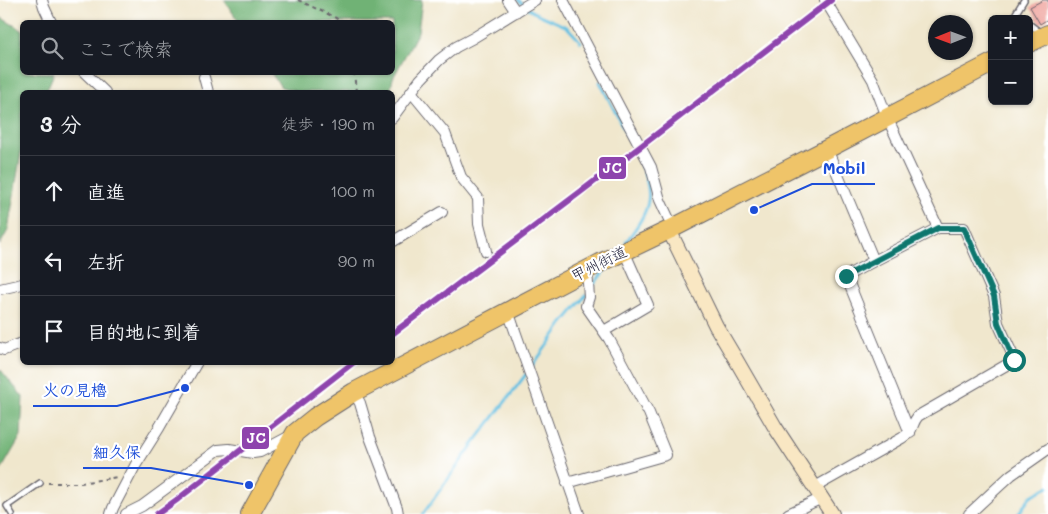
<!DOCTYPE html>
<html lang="ja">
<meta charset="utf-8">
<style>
:root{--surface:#171b24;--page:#242831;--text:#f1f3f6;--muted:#9ea1a6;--line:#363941}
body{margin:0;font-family:Mali,"Klee One",sans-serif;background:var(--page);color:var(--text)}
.controls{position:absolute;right:15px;top:15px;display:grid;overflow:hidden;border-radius:8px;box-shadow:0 1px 4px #0004}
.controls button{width:45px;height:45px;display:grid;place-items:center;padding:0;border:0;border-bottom:1px solid var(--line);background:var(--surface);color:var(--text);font:25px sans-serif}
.compass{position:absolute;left:928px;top:15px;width:45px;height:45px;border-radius:50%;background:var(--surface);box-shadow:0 1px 4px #0004;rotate:269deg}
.stop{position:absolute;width:15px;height:15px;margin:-11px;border:4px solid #0f766e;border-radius:50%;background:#fff}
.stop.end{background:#0f766e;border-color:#fff;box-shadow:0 1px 5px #0008}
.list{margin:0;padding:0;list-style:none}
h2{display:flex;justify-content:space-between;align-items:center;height:65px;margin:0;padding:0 20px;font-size:21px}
h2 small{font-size:16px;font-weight:400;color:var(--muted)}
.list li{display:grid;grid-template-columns:32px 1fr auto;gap:15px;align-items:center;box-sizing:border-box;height:70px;padding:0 20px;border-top:1px solid var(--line)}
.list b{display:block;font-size:19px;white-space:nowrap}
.list em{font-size:16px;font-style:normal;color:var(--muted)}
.icon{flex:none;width:28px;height:28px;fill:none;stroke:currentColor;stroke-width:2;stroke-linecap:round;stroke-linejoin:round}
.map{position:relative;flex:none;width:1048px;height:514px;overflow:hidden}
.search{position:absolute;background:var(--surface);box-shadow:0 1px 4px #0004;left:20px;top:20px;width:375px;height:55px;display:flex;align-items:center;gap:12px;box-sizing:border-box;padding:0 18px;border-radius:8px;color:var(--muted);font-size:19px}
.panel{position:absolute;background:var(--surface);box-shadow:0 1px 4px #0004;left:20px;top:90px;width:375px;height:275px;border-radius:8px}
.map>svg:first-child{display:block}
</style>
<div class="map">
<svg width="1048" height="514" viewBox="0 0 1048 514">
<rect width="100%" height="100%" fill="#fff"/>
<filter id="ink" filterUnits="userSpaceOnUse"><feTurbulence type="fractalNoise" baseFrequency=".02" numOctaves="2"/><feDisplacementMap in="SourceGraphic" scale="10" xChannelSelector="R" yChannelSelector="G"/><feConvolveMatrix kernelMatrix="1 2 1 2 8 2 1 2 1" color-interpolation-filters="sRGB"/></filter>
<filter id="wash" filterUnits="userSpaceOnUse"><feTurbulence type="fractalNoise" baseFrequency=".0096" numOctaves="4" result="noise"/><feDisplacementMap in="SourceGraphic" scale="20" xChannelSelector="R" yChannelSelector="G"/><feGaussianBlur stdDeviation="1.12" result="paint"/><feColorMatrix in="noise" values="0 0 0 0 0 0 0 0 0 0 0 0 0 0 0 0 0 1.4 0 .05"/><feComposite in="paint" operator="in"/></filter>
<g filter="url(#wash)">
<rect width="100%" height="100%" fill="#f0e7cd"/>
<path fill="#70b275" stroke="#496a58" d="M224,0H422L418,32L393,78L390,92H299L281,87L271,73L392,72V22H239Z
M0,17L22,30V72L54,73L46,92H22V147L8,230L0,245Z
M0,369L23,397L21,436L0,472Z"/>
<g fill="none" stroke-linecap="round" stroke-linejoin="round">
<path stroke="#64c0e2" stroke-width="3" d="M518,0L533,12L567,27L581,42
M600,82L632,145
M626,242C651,208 656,196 637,156
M591,288L607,267
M531,368L563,323L586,295
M423,514L471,447L527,373
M1018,514L1031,496L1048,487"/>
</g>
<g id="blocks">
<path fill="#ee9e97" d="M1043,0H1048V19L1040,24L1030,7Z"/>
</g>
</g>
<g filter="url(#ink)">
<use href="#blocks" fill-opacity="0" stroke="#6a676e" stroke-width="1"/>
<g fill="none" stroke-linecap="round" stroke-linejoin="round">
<g stroke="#6a676e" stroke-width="8">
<path id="lane" d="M1023,19L1016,13L1024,0
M1029,24L1041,33
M12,514L7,506L40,483"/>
</g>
<g stroke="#6a676e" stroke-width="12">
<path id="street" d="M42,0L44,7L51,22
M508,0L516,12
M563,0L651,167L660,200L673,228
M825,0L873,80L887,117L938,228
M84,72L105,92
M204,77L208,92
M412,93L445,133L461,177L478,198L479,224L486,251
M392,118L420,80L439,60L456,47L473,38L535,0
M827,149L874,261L846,276L910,433
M392,242L442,212
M0,289L22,284
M508,311L579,514
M604,331L648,305L624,251
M0,348L4,350L22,343
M354,392L360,403L370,437L397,508L398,514
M567,483L666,455L649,413L609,339L586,306L589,297L587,270
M815,487L902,438C915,430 910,426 918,416L1015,360L998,323L994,296L964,228H938L874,261
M111,514L113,508L135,466L159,428L197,362
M126,514L142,506L218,450L229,449L253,453L260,452L292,435
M788,514L822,498
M969,514L1011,475L1048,449"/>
</g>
<g stroke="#6a676e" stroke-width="16">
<path id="secondary" d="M669,230L716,326L735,358L775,427L832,514"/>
</g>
<g stroke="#6a676e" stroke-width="20">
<path id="highway" d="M1029,43L1048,34
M250,514L295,433L315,417L354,392L600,263L669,230L827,149L992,63"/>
</g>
<path stroke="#6a676e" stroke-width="2" stroke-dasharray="4 4" stroke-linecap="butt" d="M298,0L336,18L341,22
M354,72L356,92
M48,483H81L117,477"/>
<use href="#lane" stroke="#fff" stroke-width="5"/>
<use href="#street" stroke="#fff" stroke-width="10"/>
<use href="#secondary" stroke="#f9e7c3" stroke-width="14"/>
<use href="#highway" stroke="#efc469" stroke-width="18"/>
<g stroke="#fff" stroke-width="10">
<path id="rail-1" d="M392,334L640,147L831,0
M157,514L178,499L354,362"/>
</g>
<use href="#rail-1" stroke="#8e44ad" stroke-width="6"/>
</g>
</g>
<g fill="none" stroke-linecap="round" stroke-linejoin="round" filter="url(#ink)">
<path stroke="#0f766e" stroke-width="6" d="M846,276L938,228H964L994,296L998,323L1014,360"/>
</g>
<g text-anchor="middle" stroke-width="4.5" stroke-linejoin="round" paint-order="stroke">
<g font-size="15" fill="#22223b" stroke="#fff">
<text transform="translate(599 264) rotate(-27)" y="5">甲州街道</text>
</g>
</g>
<path fill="none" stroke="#1d4ed8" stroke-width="2" d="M754 210L812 184H875M185 388L117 406H33M249 485L151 468H83"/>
<g fill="#1d4ed8" stroke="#fff" stroke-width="2">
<circle cx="754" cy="210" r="5"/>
<circle cx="185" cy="388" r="5"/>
<circle cx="249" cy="485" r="5"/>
</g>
<g font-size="16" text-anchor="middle" font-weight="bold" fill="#1d4ed8" stroke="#fff" stroke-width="4.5" stroke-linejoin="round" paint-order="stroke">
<text x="844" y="174">Mobil</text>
<text x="75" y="396">火の見櫓</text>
<text x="117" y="458">細久保</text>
</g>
<g stroke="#fff" stroke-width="2">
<rect x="598" y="156" width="29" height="24" rx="5" fill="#8e44ad"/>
<rect x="241" y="426" width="29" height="24" rx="5" fill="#8e44ad"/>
</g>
<g font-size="14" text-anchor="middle" font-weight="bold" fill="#fff">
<text x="612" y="173">JC</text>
<text x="256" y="443">JC</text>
</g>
</svg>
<div class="controls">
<button>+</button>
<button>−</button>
</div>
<svg class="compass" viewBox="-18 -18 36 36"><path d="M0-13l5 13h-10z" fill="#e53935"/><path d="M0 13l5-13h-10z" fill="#9ea1a6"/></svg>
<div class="stop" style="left:1014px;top:360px"></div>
<div class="stop end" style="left:846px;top:276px"></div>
<div class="search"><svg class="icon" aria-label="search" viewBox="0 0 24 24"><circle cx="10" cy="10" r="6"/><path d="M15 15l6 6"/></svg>ここで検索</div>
<section class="panel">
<h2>3 分<small>徒歩 · 190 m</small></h2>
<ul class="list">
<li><svg class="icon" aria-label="ahead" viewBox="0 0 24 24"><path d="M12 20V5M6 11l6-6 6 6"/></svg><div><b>直進</b></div><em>100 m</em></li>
<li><svg class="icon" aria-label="left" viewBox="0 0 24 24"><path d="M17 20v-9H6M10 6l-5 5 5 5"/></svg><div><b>左折</b></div><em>90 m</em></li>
<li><svg class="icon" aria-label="arrive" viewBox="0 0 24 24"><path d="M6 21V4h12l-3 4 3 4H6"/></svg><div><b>目的地に到着</b></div></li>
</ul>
</section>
</div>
